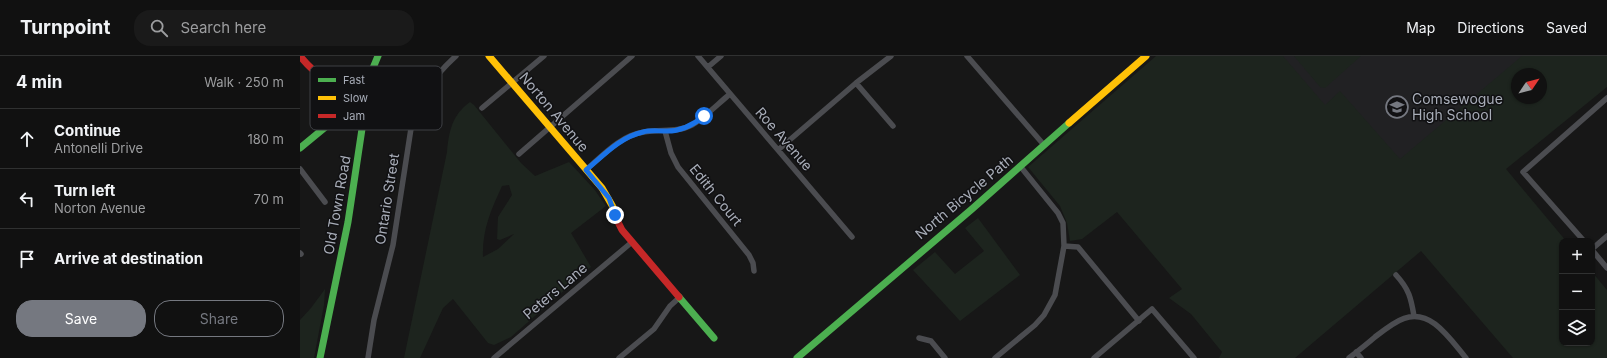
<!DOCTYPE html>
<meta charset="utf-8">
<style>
:root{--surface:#111;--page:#1a1a1a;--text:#f1f3f6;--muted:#9c9d9f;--line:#303131;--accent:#757880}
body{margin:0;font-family:Inter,sans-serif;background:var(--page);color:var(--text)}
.controls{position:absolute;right:12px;bottom:12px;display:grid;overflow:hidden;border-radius:8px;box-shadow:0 1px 3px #0004}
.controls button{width:36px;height:36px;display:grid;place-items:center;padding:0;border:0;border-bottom:1px solid var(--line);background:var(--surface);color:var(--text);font:20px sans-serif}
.compass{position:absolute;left:1211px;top:12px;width:36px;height:36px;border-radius:50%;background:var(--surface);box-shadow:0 1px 3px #0004;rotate:55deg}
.stop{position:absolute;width:12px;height:12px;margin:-9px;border:3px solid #1a73e8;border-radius:50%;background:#fff}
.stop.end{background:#1a73e8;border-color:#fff;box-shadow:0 1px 4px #0008}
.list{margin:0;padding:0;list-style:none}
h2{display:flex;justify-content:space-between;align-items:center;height:52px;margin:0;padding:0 16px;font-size:17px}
h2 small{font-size:13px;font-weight:400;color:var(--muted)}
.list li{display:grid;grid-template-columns:26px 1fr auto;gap:12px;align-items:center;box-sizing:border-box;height:60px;padding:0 16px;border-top:1px solid var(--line)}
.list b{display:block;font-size:15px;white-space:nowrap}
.list p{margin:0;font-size:13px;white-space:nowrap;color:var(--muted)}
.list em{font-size:13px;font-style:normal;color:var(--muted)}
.actions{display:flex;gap:8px;padding:12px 16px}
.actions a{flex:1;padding:9px 0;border:1px solid var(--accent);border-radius:16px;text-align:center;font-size:14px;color:var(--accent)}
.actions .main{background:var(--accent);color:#fff}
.icon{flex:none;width:22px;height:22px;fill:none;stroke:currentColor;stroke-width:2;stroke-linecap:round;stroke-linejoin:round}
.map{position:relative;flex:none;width:1307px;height:302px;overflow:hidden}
header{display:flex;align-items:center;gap:24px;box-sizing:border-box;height:56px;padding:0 20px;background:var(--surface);border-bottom:1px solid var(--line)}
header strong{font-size:19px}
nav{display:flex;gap:22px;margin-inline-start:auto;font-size:14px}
.search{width:280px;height:36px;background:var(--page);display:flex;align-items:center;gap:10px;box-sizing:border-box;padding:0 14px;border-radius:16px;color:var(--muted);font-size:15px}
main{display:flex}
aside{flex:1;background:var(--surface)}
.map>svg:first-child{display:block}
</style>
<header>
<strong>Turnpoint</strong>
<div class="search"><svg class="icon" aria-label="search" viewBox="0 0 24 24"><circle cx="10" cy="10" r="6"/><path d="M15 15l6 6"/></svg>Search here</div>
<nav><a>Map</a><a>Directions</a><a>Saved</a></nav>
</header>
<main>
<aside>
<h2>4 min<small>Walk · 250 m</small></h2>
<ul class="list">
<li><svg class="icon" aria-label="ahead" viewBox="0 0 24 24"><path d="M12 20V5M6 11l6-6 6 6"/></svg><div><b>Continue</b><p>Antonelli Drive</p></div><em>180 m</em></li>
<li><svg class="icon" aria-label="left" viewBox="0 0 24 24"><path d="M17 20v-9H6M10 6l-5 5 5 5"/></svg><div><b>Turn left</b><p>Norton Avenue</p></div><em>70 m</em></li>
<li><svg class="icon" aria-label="arrive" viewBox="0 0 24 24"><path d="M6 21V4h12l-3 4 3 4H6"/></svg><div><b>Arrive at destination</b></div></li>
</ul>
<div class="actions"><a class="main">Save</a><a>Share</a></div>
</aside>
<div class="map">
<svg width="1307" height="302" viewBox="0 0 1307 302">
<rect width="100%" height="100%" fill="#171717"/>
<path fill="#212123" d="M976,0H1230L1085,128Z"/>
<path fill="#1d241e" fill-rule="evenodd" d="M856,0H983L1025,49L1040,35L1100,103L1222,0H1307V31L1206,113L1266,185H1262V287H1292V216L1307,234V302H1213L1121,195L995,302H919L922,296L891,258L869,242L882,233L817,156L782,183L770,185L767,167L760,150L728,111ZM1217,18H1241V42H1217Z
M994,0H1061L1025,32L1020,31Z
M170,46L174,49L221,107L235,120L269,106L294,133L306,150L271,177L291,211L211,281L194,289L188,287L153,243L143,252L120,302H104L147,96C149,75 152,59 170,46ZM209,129L212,139L198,161L197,183L200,184L214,178L198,193L183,201C182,174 191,154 202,130Z
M678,162L720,219L660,265L613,214L635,196L655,218L684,195L665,172Z
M25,233L24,249L14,302H0V264L11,252Z"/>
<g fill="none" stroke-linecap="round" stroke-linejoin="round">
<path stroke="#4b4c50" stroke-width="5.5" d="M398,0L552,181
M667,0L744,89
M408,11L421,0
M556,27L593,70
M182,52L244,0
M365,75L371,97L378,111L449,199L453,207L454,215
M478,94L556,27L591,0
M219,98L332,0
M0,113L25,146
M286,114C303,99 321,79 344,76C361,73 377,77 392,69C402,64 420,46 430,38
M1284,185L1223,116L1307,42
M764,190L778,191L839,265
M1292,193L1307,180
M1292,194L1307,212
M0,197L1,198
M1096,219C1109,233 1111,242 1114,260
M619,282L631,285L645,302
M1056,296L1061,302
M68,302L74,264L93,189L112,66C120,39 135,19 156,0
M194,302L332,186
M319,302L354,273L370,250L380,241
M695,302L735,269L744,259L755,239L764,190L763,167L758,157L720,110
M794,302L852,253L894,302
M1049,302C1058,295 1067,288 1075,281C1094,266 1112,251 1135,268C1147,277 1156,290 1166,302"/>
<path stroke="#4caf50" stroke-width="7" d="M0,92L34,64L68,33
M379,241L414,282
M20,302L48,166L68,33L73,12L78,0
M497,302L672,153L769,67"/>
<path stroke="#ffc107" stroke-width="7" d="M189,0L302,132L313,151L316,162
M769,67L846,0"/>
<path stroke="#c62828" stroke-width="7" d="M0,0C12,15 32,32 52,34C57,34 63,33 68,33
M316,162L322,174L379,241"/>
</g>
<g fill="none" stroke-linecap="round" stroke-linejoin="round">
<path stroke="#1a73e8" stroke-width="5" d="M315,159L309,142L286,114C303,100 320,81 343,76C350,74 357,75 364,75C380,76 392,70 404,60"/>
</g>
<defs>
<g id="school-ring" transform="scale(1.15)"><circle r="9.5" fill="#111113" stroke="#757880" stroke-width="1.5"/><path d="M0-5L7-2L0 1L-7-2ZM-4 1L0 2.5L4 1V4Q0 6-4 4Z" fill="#757880"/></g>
</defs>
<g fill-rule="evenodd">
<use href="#school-ring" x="1097" y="51"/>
</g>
<g text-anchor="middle" stroke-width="3" stroke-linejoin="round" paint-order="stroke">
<g font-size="14" fill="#a8adb8" stroke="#111113" text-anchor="start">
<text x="1112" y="48">Comsewogue<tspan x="1112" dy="16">High School</tspan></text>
</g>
<g font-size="14" fill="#a8adb8" stroke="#111113">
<text transform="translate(254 56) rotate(50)" y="5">Norton Avenue</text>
<text transform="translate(484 83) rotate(49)" y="5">Roe Avenue</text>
<text transform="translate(416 139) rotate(51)" y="5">Edith Court</text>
<text transform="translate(664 141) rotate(-40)" y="5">North Bicycle Path</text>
<text transform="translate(87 143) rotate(-81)" y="5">Ontario Street</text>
<text transform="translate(37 149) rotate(-80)" y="5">Old Town Road</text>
<text transform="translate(255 235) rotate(-40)" y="5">Peters Lane</text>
</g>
</g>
<rect x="10" y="10" width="132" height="64" rx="6" fill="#111113" stroke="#3e4045" stroke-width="1"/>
<rect x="18" y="22" width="18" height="4" fill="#4caf50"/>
<rect x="18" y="40" width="18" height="4" fill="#ffc107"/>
<rect x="18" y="58" width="18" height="4" fill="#c62828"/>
<g font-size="11" fill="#a8adb8">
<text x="43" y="28">Fast</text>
<text x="43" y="46">Slow</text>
<text x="43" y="64">Jam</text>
</g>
</svg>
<div class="controls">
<button>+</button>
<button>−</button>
<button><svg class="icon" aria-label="layers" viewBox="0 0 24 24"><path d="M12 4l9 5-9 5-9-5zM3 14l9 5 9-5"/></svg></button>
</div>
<svg class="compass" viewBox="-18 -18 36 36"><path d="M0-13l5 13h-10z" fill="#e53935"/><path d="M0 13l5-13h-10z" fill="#9c9d9f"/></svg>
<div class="stop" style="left:404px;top:60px"></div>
<div class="stop end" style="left:315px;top:159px"></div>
</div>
</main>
